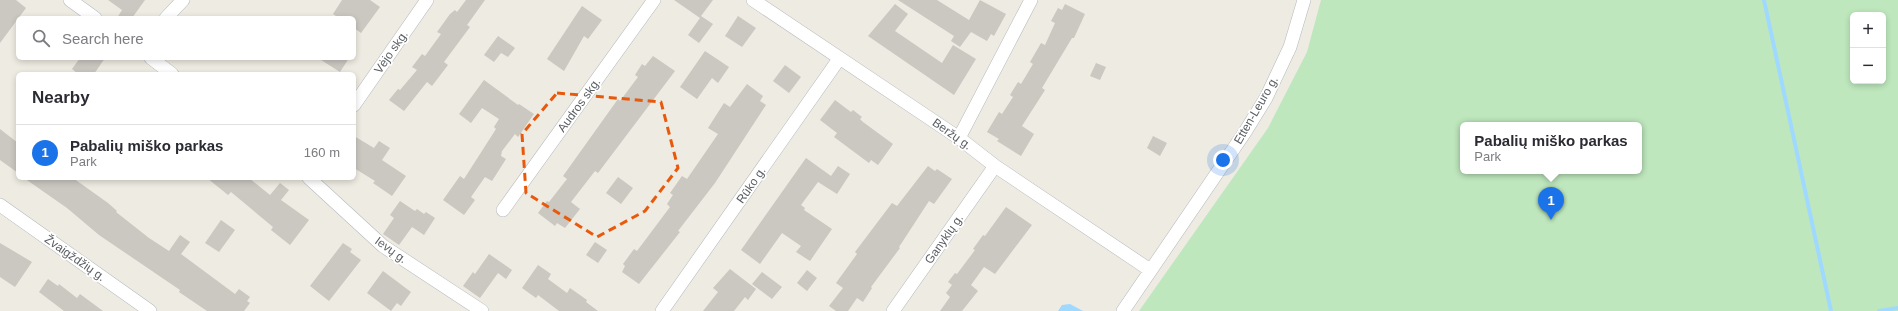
<!DOCTYPE html>
<meta charset="utf-8">
<style>
:root{--surface:#fff;--page:#f7f7f7;--text:#2b2b33;--muted:#7c7c81;--line:#e1e1e2;--accent:#1a73e8}
body{margin:0;font-family:Arial,sans-serif;background:var(--page);color:var(--text)}
.controls{position:absolute;right:12px;top:12px;display:grid;overflow:hidden;border-radius:6px;box-shadow:0 2px 6px #0003}
.controls button{width:36px;height:36px;display:grid;place-items:center;padding:0;border:0;border-bottom:1px solid var(--line);background:var(--surface);color:var(--text);font:20px sans-serif}
.you{position:absolute;left:1223px;top:160px;width:14px;height:14px;margin:-10px;border:3px solid #fff;border-radius:50%;background:#1a73e8;box-shadow:0 0 0 6px #1a73e833}
.badge{display:grid;place-items:center;width:26px;height:26px;border-radius:50%;background:var(--accent);color:#fff;font-size:13px;font-weight:700}
.pin{position:absolute;translate:-50% -33px;filter:drop-shadow(0 1px 2px #0008)}
.pin::after{content:'';position:absolute;top:21px;width:14px;height:12px;background:inherit;clip-path:polygon(0 0,100% 0,50% 100%)}
.popup{position:absolute;left:1460px;top:122px;width:182px;height:52px;box-sizing:border-box;display:grid;place-content:center;border-radius:6px;background:var(--surface);filter:drop-shadow(0 1px 3px #0005);font-size:13px;white-space:nowrap;color:var(--muted)}
.popup b{font-size:15px;color:var(--text)}
.popup::after{content:'';position:absolute;left:50%;top:100%;margin-left:-8px;border:8px solid transparent;border-top-color:var(--surface)}
.list{margin:0;padding:0;list-style:none}
h2{display:flex;justify-content:space-between;align-items:center;height:52px;margin:0;padding:0 16px;font-size:17px}
h2 small{font-size:13px;font-weight:400;color:var(--muted)}
.list li{display:grid;grid-template-columns:26px 1fr auto;gap:12px;align-items:center;box-sizing:border-box;height:56px;padding:0 16px;border-top:1px solid var(--line)}
.list b{display:block;font-size:15px;white-space:nowrap}
.list p{margin:0;font-size:13px;white-space:nowrap;color:var(--muted)}
.list em{font-size:13px;font-style:normal;color:var(--muted)}
.icon{flex:none;width:22px;height:22px;fill:none;stroke:currentColor;stroke-width:2;stroke-linecap:round;stroke-linejoin:round}
.map{position:relative;flex:none;width:1898px;height:311px;overflow:hidden}
.search{position:absolute;background:var(--surface);box-shadow:0 2px 6px #0003;left:16px;top:16px;width:340px;height:44px;display:flex;align-items:center;gap:10px;box-sizing:border-box;padding:0 14px;border-radius:6px;color:var(--muted);font-size:15px}
.panel{position:absolute;background:var(--surface);box-shadow:0 2px 6px #0003;left:16px;top:72px;width:340px;height:108px;border-radius:6px}
.map>svg:first-child{display:block}
</style>
<div class="map">
<svg width="1898" height="311" viewBox="0 0 1898 311">
<rect width="100%" height="100%" fill="#eeebe2"/>
<path fill="#bee7bd" fill-rule="evenodd" d="M1321,0H1898V311H1139L1268,128L1307,52ZM1853,15H1883V81H1853ZM1463,125H1639V171H1463Z"/>
<path fill="#a0d9ff" d="M1070,304L1083,311H1058L1062,305Z"/>
<g fill="none" stroke-linecap="round" stroke-linejoin="round">
<path stroke="#a0d9ff" stroke-width="4" d="M1764,0L1831,311
M1879,311L1898,308"/>
</g>
<path fill="#cbc7c1" d="M0,0H16L26,8L0,43Z
M108,0H145L132,18H117L122,10Z
M342,0H370L380,7L361,33L354,28V18H339L333,14Z
M466,0H485L467,25L470,27L444,62L448,65L432,86L427,82L404,111L389,100L398,89L400,90L417,70L412,67L422,54L425,56L441,34L437,32L450,14L455,10L457,12Z
M674,0H713L701,16L713,24L699,43L688,35L700,18Z
M898,0H937L969,20L980,0L1006,14L994,36L991,34L987,41L971,32L960,47L951,41L954,36Z
M895,4L908,14L895,31L942,63L953,45L976,59L954,95L868,36Z
M1065,4L1085,14L1074,38H1072L1042,88L1045,90L1022,126L1034,134L1021,156L997,141L999,139L987,132L999,112L1002,114L1013,97L1010,95L1018,82L1021,84L1033,64L1030,62L1041,43L1045,45L1055,23L1051,21L1058,8L1062,10Z
M582,6L602,20L588,39L584,36L564,71L547,59Z
M738,16L756,28L742,47L725,36Z
M498,36L515,48L508,57L501,53L494,62L484,55Z
M705,51L729,67L718,83L712,78L697,99L680,87Z
M653,56L675,71L598,173L595,171L571,202L580,209L565,228L557,223L555,226L538,213L547,201L549,202L567,179L563,176L618,99L620,101L638,77L635,75L642,64L645,66Z
M80,58H105L94,74H78L72,69Z
M318,58H349L340,72Z
M1096,63L1106,67L1100,80L1090,76Z
M785,65L801,77L789,93L773,81Z
M484,80L518,105L519,104L534,114L518,137L515,134L502,151L501,156L506,159L492,181L485,177L471,197L475,200L464,215L443,200L460,176L464,179L496,129L494,127L499,119L482,108L471,123L459,114Z
M747,84L763,96L760,101L766,105L715,183L678,231L680,232L639,284L622,272L625,266L623,264L634,249L637,251L670,207L667,204L673,195L670,193L682,176L687,179L718,134L708,128L724,103L730,107Z
M835,100L851,112L853,110L862,117L860,119L863,122L893,144L878,165L871,160L869,163L834,137L837,133L820,120Z
M0,129L18,143V173L0,160Z
M354,136L374,148L379,141L390,148L382,160L406,176L392,196L373,183L375,181L354,168Z
M1153,136L1167,143L1160,156L1147,148Z
M806,158L831,176L838,166L850,174L837,194L818,182L801,205L805,208L804,210L832,229L810,261L796,252L801,246L782,233L760,264L741,250Z
M928,166L935,171L937,169L952,179L934,204L929,201L899,247L900,248L871,287L872,288L863,302L857,298L848,311H836L829,306L843,288L836,283L857,254L855,252L892,203L897,206Z
M618,177L633,188L621,204L606,193Z
M24,178H73L108,203L117,211L116,212L149,238L169,251L180,235L190,242L181,254L235,294L239,289L250,297L247,301L250,303L244,311H207L179,292L180,290L99,235L67,208Z
M207,178H249L270,195L280,183L289,190L281,200L309,220L290,245L271,230L273,227L231,192L228,195Z
M400,201L415,211L417,209L424,214L426,212L435,218L424,235L412,227L399,245L383,234L394,218L390,215Z
M1006,207L1032,225L995,274L984,267L971,285L978,291L962,311H940L950,297L946,293L952,285L948,282L955,273L957,274L975,250L973,249L983,235L985,236Z
M221,220L235,230L219,252L205,243Z
M595,242L607,250L598,263L586,255Z
M0,243L32,262L15,287L0,277Z
M343,243L352,249L350,252L361,260L329,301L310,286Z
M489,254L512,270L506,279L498,273L480,298L463,286L473,272L475,274Z
M538,265L551,274L548,279L567,293L570,288L587,300L586,302L598,311H559L538,295L536,298L522,288Z
M730,269L756,289L748,300L745,297L734,311H703L718,292L713,288Z
M807,270L817,278L807,291L797,283Z
M383,271L411,292L401,306L397,303L391,311L367,293Z
M762,272L782,287L772,299L752,284Z
M48,279L58,286L59,284L77,298L80,294L103,311H64L39,292Z"/>
<g fill="none" stroke-linecap="round" stroke-linejoin="round">
<g stroke="#b5b8bd" stroke-width="14">
<path id="street" d="M70,0L95,18
M753,0L959,138L995,166L1150,270
M166,18L183,0
M151,58L172,74
M354,105L427,0
M959,138L1031,0
M309,178L383,246L482,311
M0,205L150,311
M503,210L654,0
M662,311L839,59
M893,311L995,166
M1123,311L1245,132L1266,98L1290,47L1304,0"/>
</g>
<use href="#street" stroke="#fff" stroke-width="13"/>
</g>
<path fill="none" stroke="#e8590c" stroke-width="3" stroke-dasharray="8 5" stroke-linejoin="round" d="M557,93L661,102L678,168L645,211L597,237L526,193L522,134Z"/>
<g text-anchor="middle" stroke-width="3.5" stroke-linejoin="round" paint-order="stroke">
<g font-size="12" fill="#5a5f63" stroke="#fff">
<text transform="translate(391 52) rotate(-55)" y="4">Vėjo skg.</text>
<text transform="translate(579 105) rotate(-54)" y="4">Audros skg.</text>
<text transform="translate(1256 110) rotate(-60)" y="4">Etten-Leuro g.</text>
<text transform="translate(952 134) rotate(35)" y="4">Beržų g.</text>
<text transform="translate(751 185) rotate(-55)" y="4">Rūko g.</text>
<text transform="translate(944 239) rotate(-55)" y="4">Ganyklų g.</text>
<text transform="translate(391 250) rotate(36)" y="4">Ievų g.</text>
<text transform="translate(75 258) rotate(35)" y="4">Žvaigždžių g.</text>
</g>
</g>
</svg>
<div class="controls">
<button>+</button>
<button>−</button>
</div>
<div class="you"></div>
<div class="pin badge" style="left:1551px;top:220px">1</div>
<div class="popup"><b>Pabalių miško parkas</b>Park</div>
<div class="search"><svg class="icon" aria-label="search" viewBox="0 0 24 24"><circle cx="10" cy="10" r="6"/><path d="M15 15l6 6"/></svg>Search here</div>
<section class="panel">
<h2>Nearby<small></small></h2>
<ul class="list">
<li><span class="badge">1</span><div><b>Pabalių miško parkas</b><p>Park</p></div><em>160 m</em></li>
</ul>
</section>
</div>
